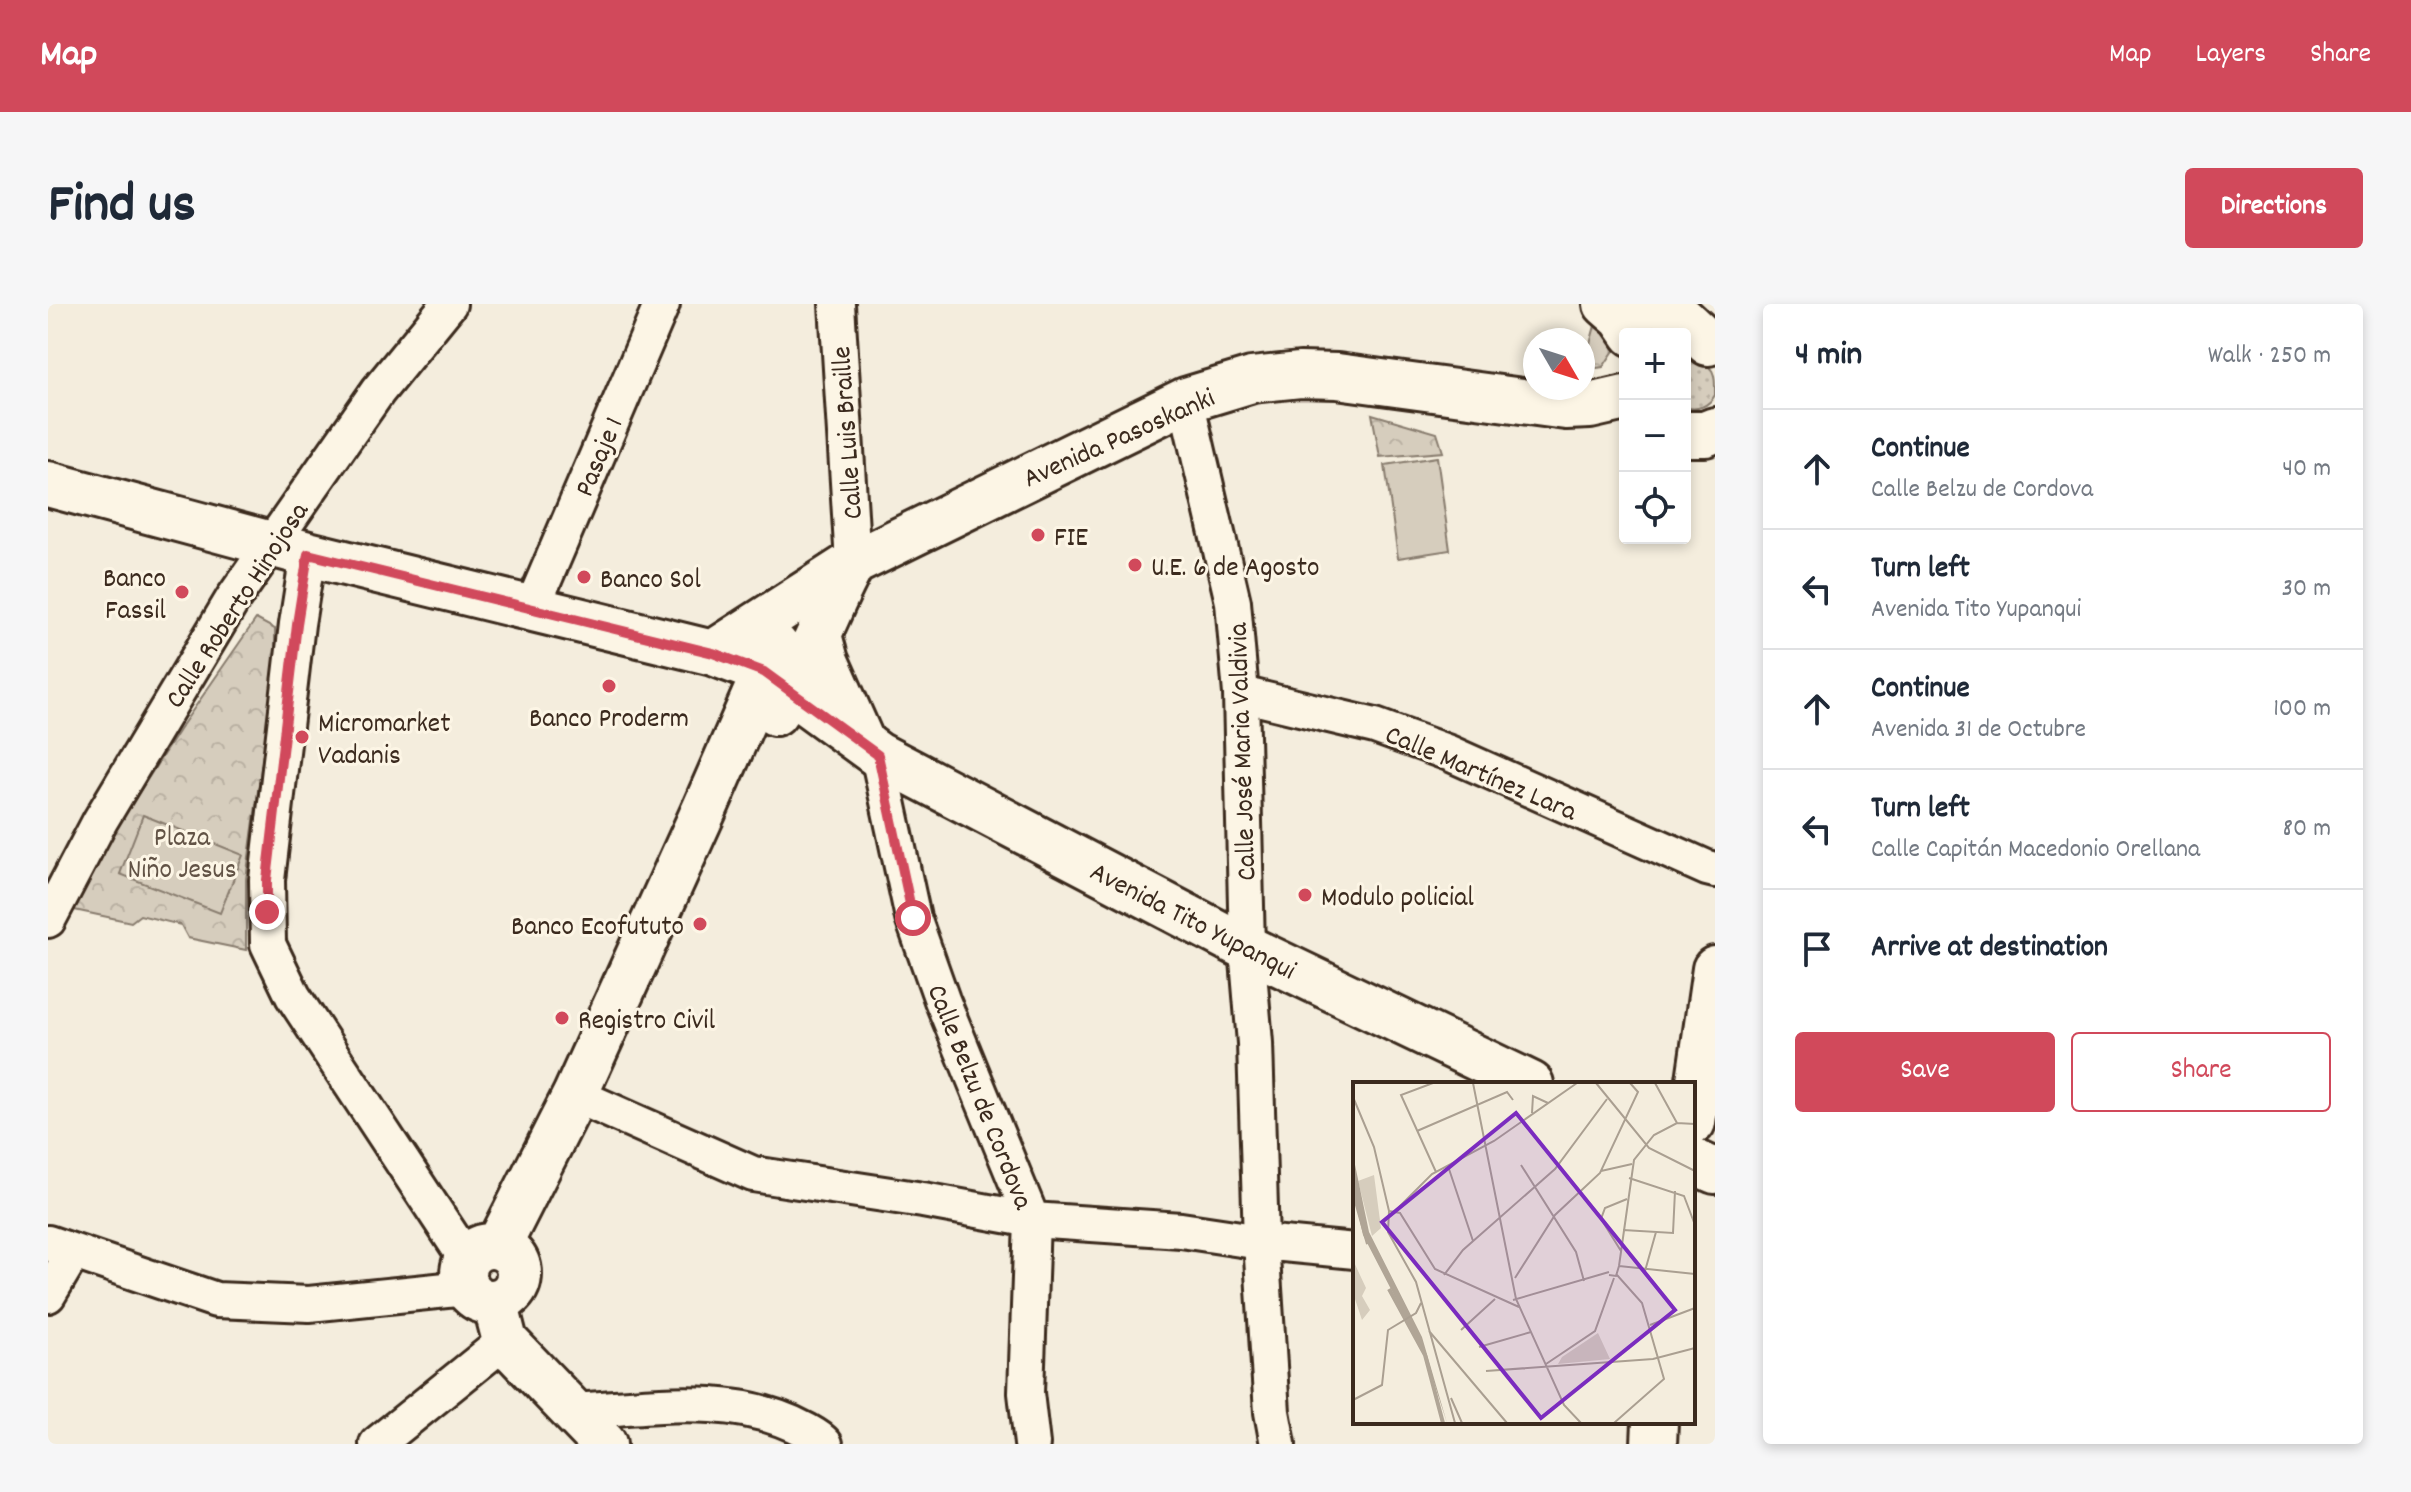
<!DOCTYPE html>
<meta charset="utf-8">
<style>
:root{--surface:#fff;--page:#f6f6f7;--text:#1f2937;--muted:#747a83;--line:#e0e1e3;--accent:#d1495b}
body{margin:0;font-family:Dekko,sans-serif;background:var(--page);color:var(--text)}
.controls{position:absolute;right:24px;top:24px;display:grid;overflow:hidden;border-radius:8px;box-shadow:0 4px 12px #0003}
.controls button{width:72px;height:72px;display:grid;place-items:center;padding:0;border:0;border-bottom:2px solid var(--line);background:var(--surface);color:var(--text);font:40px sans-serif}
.compass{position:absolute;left:1475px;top:24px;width:72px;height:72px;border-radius:50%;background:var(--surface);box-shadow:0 4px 12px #0003;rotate:129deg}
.stop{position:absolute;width:24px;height:24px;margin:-18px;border:6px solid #d1495b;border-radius:50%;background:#fff}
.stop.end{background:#d1495b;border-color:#fff;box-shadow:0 2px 8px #0008}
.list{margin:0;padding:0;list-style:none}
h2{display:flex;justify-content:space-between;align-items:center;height:104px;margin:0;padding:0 32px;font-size:34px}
h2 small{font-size:26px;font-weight:400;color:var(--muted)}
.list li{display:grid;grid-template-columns:52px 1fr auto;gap:24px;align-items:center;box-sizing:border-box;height:120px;padding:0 32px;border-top:2px solid var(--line)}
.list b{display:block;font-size:30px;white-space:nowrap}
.list p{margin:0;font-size:26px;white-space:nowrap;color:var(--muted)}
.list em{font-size:26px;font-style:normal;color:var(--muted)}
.actions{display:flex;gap:16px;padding:24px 32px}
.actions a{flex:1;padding:18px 0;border:2px solid var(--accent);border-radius:8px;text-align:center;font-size:28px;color:var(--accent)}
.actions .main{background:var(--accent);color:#fff}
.icon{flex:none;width:44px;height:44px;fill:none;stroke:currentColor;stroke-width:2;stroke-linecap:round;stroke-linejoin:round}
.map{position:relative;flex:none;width:1667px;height:1140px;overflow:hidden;border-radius:8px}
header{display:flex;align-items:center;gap:48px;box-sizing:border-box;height:112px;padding:0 40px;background:var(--accent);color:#fff}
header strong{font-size:38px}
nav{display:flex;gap:44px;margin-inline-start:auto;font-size:28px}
.intro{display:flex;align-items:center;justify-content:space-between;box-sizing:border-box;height:192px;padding:0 48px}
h1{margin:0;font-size:56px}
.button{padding:20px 36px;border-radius:8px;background:var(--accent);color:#fff;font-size:28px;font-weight:700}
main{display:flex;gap:48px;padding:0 48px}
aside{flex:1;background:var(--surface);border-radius:8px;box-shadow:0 4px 12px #0003}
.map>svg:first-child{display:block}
</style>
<header>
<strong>Map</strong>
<nav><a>Map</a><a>Layers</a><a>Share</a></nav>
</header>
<div class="intro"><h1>Find us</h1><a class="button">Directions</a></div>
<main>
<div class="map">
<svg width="1667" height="1140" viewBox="0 0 1667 1140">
<defs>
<pattern id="grass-dots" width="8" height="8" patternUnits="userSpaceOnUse" patternTransform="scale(2)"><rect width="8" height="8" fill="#d6cdbd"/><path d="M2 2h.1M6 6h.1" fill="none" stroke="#b9b0a2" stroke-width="1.8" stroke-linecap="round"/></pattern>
<pattern id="park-crowns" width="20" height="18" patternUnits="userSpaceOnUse" patternTransform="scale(2)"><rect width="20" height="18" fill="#d6cdbd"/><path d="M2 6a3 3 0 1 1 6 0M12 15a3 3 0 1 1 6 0" fill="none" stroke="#b9b0a2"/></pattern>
</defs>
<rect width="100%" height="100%" fill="#f4eddd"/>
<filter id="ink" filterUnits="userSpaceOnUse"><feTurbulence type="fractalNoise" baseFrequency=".0125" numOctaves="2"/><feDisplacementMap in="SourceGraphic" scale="16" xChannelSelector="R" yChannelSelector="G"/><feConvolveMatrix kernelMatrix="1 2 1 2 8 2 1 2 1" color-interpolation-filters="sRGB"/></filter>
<g filter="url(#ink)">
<path fill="url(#grass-dots)" stroke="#887c6e" stroke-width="2" d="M1645,54C1667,63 1667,67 1667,91C1661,102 1649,107 1637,103V56Z"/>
<path fill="url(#park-crowns)" stroke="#887c6e" stroke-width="2" d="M1548,18L1566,31L1567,45L1555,63L1535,66Z
M1324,110L1389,129L1395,148L1332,153Z
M208,315L227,325V362L198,575V646L140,634L133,621L92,611L83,618L17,604L131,426Z"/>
<path fill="#d6cdbd" stroke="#887c6e" stroke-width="2" d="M1389,153L1402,246L1350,254L1337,161Z
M95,511L195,551L172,609L72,570Z"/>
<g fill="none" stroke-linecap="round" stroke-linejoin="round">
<g stroke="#3b2a1e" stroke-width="40">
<path id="street" d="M789,0L805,259
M1138,96L1185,298L1193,390L1199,644L1207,739L1213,938L1224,1108L1230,1140
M260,250L249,320L219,576L220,640L245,692L419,956
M484,304L614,0
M1193,390L1327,422L1401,449L1659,564L1667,566
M830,451L865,614L894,696L984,916L978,1089L984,1140
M0,616L52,517L185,295L330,87L401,0
M527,791L705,870L875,896L984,916L1133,926L1213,938L1307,947
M0,939L168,996L261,1000L418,984
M0,991L25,949
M523,1107C599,1103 687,1087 757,1126C764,1130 771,1133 777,1140
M329,1140L457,1037"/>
</g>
<g stroke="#3b2a1e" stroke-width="50">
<path id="secondary" d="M1558,0L1574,14L1585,30
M1612,0L1629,10L1660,39
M1637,130H1657L1667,126
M0,180L260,250L665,349L716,368L830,451L1199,644L1483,780
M771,331L778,357L814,438
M665,349L805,259L1138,96L1204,76L1252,71L1289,72L1518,103L1542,102L1577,94
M727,409C744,385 758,359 770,332C782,307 791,283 805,259
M1645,818L1667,665
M1645,857L1667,867
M415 970a28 28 0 1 1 56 0a28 28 0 1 1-56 0Z
M450,943L527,791L657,504L728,342
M447,998L457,1037L556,1140
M1606,1140L1607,1118"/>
</g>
<use href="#street" stroke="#fcf5e5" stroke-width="34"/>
<use href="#secondary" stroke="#fcf5e5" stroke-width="44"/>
</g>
</g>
<g fill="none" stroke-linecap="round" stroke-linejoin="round" filter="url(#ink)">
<path stroke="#d1495b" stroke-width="10" d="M219,608V576L249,320L260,250L665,349L716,368L830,451L865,614"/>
</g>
<g fill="#d1495b" stroke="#fcf5e5" stroke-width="3">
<circle cx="990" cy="231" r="8"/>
<circle cx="1087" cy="261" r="8"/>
<circle cx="536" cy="273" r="8"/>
<circle cx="134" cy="288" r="8"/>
<circle cx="561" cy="382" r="8"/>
<circle cx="254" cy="433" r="8"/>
<circle cx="1257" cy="591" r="8"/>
<circle cx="652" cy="620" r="8"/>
<circle cx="514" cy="714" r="8"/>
</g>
<g text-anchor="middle" stroke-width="6" stroke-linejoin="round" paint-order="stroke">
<g font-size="28" fill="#3b2a1e" stroke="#fcf5e5">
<text transform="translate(797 129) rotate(-94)" y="10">Calle Luis Braille</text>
<text transform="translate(1070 132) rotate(-24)" y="10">Avenida Pasoskanki</text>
<text transform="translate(549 152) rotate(-67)" y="10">Pasaje 1</text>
<text transform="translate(187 300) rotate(-57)" y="10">Calle Roberto Hinojosa</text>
<text transform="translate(1192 448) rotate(-92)" y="10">Calle José Maria Valdivia</text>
<text transform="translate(1434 467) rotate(23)" y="10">Calle Martínez Lara</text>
<text transform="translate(1146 615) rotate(27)" y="10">Avenida Tito Yupanqui</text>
<text transform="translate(934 792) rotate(68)" y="10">Calle Belzu de Cordova</text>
</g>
<g font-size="28" fill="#3b2a1e" stroke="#fcf5e5" text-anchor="start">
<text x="1006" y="241">FIE</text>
<text x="1103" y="271">U.E. 6 de Agosto</text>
<text x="118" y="282" text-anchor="end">Banco<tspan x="118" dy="32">Fassil</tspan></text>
<text x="552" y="283">Banco Sol</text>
<text x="561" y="422" text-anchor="middle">Banco Proderm</text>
<text x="270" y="427">Micromarket<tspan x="270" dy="32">Vadanis</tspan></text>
<text x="1273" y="601">Modulo policial</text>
<text x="636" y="630" text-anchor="end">Banco Ecofututo</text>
<text x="530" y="724">Registro Civil</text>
</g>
<g font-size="28" fill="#625346" stroke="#fcf5e5">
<text x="134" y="541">Plaza<tspan x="134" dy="32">Niño Jesus</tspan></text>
</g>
</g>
<g transform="translate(1305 778)">
<rect width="342" height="342" fill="#f4eddd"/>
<path d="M0,178L13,206L9,214L17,228L9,238L0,211Z" fill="#d6cdbd"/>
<path d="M21,93L28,146L19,154L5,99ZM245,251L257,277L205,282L209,275Z" fill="#d6cdbd"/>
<path d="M0,73L16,150L69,255L94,341L72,273L10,153L0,109Z" fill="#b0a596"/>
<path fill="none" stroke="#b0a596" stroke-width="4" d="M0,109L15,162M36,207L72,273L90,341"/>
<path fill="none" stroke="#aa9f91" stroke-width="2" d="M80,1L48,13L83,90M120,1L163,217L211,323L228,341M243,1L296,66L342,89M302,1L324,41M0,15L21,65L36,129M179,31L180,14L195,21M64,49L154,10L160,18M168,83L223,170L231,199M95,84L120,159M248,89L279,82M276,96L331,114L342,143M43,128L79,92L141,59L224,1M36,129L35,150L63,200L102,341M36,129L47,131L82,187L166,225M270,148L320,151L322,109M268,169L248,137L252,126L274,117M266,184L342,192M292,189L303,150M91,193L110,168L202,87L254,17M256,193L263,194L266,184L281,78L301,53L324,41L342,42M162,196L202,133L247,91L285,10L277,1M160,218L256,190M297,243L342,226M108,248L142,217M76,249L154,341M126,265L178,250M193,282L242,249L261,196M133,289L300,277L342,266M98,316L109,341M0,318L29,303L35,248L63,231L68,221M261,341L311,297L289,221L264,193"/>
<path fill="#7b2cbf" fill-opacity="0.15" stroke="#7b2cbf" stroke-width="4" d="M163,31L322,228L188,336L29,140Z"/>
<rect width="342" height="342" fill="none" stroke="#3b2a1e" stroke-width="4"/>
</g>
</svg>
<div class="controls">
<button>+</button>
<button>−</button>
<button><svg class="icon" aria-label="locate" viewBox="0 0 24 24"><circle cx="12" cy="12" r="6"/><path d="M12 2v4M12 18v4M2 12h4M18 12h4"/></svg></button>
</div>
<svg class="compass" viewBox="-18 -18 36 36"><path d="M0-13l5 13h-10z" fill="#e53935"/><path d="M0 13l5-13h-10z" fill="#747a83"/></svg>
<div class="stop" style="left:865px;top:614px"></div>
<div class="stop end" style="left:219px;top:608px"></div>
</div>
<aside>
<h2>4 min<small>Walk · 250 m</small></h2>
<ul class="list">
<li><svg class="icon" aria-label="ahead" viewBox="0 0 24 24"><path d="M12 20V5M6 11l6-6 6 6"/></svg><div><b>Continue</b><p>Calle Belzu de Cordova</p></div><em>40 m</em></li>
<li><svg class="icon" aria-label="left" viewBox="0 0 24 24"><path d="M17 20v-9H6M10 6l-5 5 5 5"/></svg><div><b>Turn left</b><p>Avenida Tito Yupanqui</p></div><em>30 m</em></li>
<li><svg class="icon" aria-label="ahead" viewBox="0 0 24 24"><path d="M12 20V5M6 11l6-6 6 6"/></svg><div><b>Continue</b><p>Avenida 31 de Octubre</p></div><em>100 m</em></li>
<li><svg class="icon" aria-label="left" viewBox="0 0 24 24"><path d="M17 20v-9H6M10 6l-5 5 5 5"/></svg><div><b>Turn left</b><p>Calle Capitán Macedonio Orellana</p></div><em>80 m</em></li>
<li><svg class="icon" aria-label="arrive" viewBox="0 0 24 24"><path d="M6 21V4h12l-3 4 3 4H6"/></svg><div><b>Arrive at destination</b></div></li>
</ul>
<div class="actions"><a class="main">Save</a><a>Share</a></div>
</aside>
</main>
